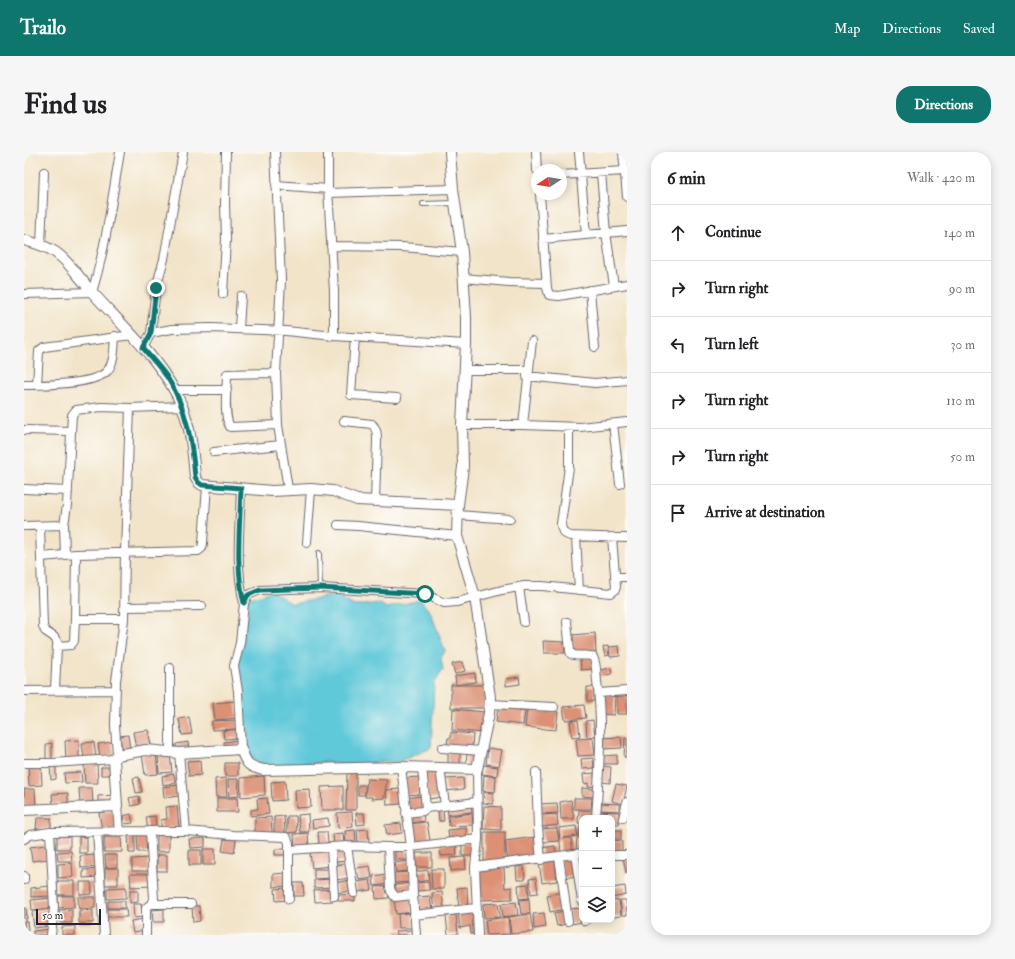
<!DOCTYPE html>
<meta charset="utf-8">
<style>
:root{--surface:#fff;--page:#f6f6f6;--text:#202124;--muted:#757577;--line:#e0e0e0;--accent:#0f766e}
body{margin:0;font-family:"IM FELL Double Pica",serif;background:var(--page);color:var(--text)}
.controls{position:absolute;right:12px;bottom:12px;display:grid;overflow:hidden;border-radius:8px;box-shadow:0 2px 10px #0003}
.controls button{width:36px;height:36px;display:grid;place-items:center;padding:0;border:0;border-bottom:1px solid var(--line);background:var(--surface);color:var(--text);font:20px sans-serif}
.compass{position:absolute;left:507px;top:12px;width:36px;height:36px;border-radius:50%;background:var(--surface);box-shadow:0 2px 10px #0003;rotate:258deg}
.scale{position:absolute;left:12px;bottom:10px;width:65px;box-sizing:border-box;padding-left:4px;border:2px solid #22223b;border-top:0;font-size:11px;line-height:14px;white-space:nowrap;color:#22223b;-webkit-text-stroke:3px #fdfcf7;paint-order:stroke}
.stop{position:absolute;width:12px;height:12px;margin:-9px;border:3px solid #0f766e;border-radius:50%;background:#fff}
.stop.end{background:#0f766e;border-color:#fff;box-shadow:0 1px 4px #0008}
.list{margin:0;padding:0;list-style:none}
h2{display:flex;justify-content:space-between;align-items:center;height:52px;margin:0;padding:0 16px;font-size:17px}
h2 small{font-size:13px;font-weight:400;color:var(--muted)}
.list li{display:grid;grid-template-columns:26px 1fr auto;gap:12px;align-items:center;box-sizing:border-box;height:56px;padding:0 16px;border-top:1px solid var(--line)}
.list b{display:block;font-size:15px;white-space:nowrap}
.list em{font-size:13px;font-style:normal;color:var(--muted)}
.icon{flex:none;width:22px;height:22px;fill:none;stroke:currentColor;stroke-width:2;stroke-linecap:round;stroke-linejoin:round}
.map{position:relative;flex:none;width:603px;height:783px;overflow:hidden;border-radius:16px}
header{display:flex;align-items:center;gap:24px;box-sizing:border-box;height:56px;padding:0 20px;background:var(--accent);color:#fff}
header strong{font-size:19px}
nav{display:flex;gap:22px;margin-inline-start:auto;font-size:14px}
.intro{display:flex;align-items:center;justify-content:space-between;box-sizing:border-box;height:96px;padding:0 24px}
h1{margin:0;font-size:28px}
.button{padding:10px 18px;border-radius:16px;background:var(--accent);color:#fff;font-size:14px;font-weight:700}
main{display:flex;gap:24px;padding:0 24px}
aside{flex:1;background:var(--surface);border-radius:16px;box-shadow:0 2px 10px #0003}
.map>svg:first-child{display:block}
</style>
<header>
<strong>Trailo</strong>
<nav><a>Map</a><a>Directions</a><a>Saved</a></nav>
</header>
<div class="intro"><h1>Find us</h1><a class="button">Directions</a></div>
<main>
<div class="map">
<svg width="603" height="783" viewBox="0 0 603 783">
<rect width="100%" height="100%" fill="#fdfcf7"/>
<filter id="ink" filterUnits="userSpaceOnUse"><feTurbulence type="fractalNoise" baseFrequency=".025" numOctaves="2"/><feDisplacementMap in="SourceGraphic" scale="8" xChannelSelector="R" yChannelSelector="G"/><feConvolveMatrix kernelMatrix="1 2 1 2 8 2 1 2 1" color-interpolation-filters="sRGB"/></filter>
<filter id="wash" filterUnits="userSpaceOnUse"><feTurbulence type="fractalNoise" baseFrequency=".012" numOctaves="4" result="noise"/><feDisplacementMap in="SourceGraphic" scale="16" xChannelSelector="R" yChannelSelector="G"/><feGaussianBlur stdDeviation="0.9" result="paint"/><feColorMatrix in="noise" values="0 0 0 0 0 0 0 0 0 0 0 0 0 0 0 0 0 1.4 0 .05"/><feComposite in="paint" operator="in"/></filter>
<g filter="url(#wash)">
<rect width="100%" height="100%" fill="#f2e4c9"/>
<path fill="#5ec8d9" stroke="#40758a" d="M248,439L268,452L313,443L330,454L355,451L362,456L396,448L407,461L421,499L417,506L419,517L410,531L407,596L374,610L360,609L332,615L301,610L239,617L221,600L216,520L214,514L221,471L225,458L223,447Z"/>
<g id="blocks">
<path fill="#dc9075" d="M571,481L572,501L550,503L548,483Z
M519,489L540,490L541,501H520Z
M584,494L585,503L581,504L579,495Z
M595,494L596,504L586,505L585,495Z
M568,505L570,517L557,518L556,506Z
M438,510L441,519L431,522L428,512Z
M587,516L588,522L577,524L576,518Z
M451,521L452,530L432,533L431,524Z
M495,525L496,532L482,534V527Z
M427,533H464V556H427Z
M563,535H570V549H563Z
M593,542H603V562H593Z
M579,543L591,544L590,563L578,562Z
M212,549L214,566L191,568L189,551Z
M560,553L562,566L541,568L539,555Z
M474,556L501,559L499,573L472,570Z
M429,557L461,560L459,581L428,578Z
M503,557L534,560L532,578L501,575Z
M165,565L168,582L158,583L155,567Z
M214,568V577L188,578V569Z
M554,568L556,584L548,585L546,569Z
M569,568L571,584L563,585L562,569Z
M215,577L216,586L200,587L199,579Z
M124,578L127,593L112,596L109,580Z
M427,580L449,582L448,595L423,593L424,586H427Z
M104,583L106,597L98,598L96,584Z
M597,585L598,596L577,597L576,586Z
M569,586L571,603L554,604L552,587Z
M601,586H603V605H600Z
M55,588V607L42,608L41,589Z
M215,588L216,596L201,598L200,590Z
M70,590L72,606L60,607L58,591Z
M88,590L90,603L76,605L74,592Z
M164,590L165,598L153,600L152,592Z
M28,591V609H22V592Z
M464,596L478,598L475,614L462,612Z
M424,600H436V613H424Z
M443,600L453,601L452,613H442Z
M132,601L134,622L121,623L118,602Z
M146,602L148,620L135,621L134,603Z
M593,603V612H577V604Z
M569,606L570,616L558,617L557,607Z
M176,608L177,623L165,624L163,609Z
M201,611H214V624H201Z
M73,612L74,631H61L60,613Z
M4,613H17L18,633L5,634Z
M32,613V627L27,628L26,614Z
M459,613L474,615L473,624L458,622Z
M577,614L587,615L586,631L577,630Z
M77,615H88L89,623H77Z
M415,617L418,645L404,647L401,619Z
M57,620L58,630L41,631L40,621Z
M323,620H332V658H322Z
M570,621L571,634L564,635V631L560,632L559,622Z
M150,622L152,631L139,633L138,624Z
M460,623L472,625L471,640L459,639Z
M240,624L241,643L217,645L216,626Z
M115,625L118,640L112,641L109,626Z
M395,625L396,642L382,643L381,626Z
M202,626L203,645H192L191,627Z
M439,626L440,637L422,639L421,627Z
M204,627H214L215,644L205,645Z
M343,627L363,628L360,646L348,647V645H341Z
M261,629L262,648L248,649L247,630Z
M592,632L603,634L599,652L588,649Z
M154,633L155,644L140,646L139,635Z
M334,633H341V643H334Z
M319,634V658H298L297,635Z
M55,636H68L69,652L56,653Z
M558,636L570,637L569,645L558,644Z
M0,637H11L12,655L0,656Z
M286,637L287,655L272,656L271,638Z
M376,637L377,652L363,653L362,638Z
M460,640L469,641V652L459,651Z
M44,641V652H29L28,642Z
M93,643V652L74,653V644Z
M115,644L116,652L107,654L105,646Z
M396,644L398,658L385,660L382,646Z
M193,646H213L214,660H193Z
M243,646L245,662L227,664V658L234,657L233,647Z
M550,646H568L567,657H550Z
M547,648L550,667H537L536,650Z
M447,651L448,660L424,663L423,654Z
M533,651L534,661L517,662L516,652Z
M575,651L596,652V659L574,658Z
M153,654L155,675L137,676V668L143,667L142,655Z
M460,654L477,655V678L459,677Z
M89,658L92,676L78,678L75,661Z
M414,658H419L420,669H415Z
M555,658L569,659V666H558V671H554Z
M573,659L595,660V672H588V666H573Z
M328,660L329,675L314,676L313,661Z
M399,660L400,669L386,671L385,662Z
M332,661H340L341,672L333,673Z
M448,661L449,673L425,674L424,664Z
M107,662L109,671L101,672L99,664Z
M284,662L285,680H276L274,663Z
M533,662L534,673L518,675L516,663Z
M131,664L132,677L124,678L122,665Z
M260,664L261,681L250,682V665Z
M263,664H272L273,680L263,681Z
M247,665L248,682L231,683V666Z
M13,666H27V677H12Z
M304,666L305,674L289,676L288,668Z
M403,670L406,689L387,692L384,672Z
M377,671L378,681L363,683L361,673Z
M556,673H558V700H552L553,686H555Z
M552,674L554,684L539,686H547L549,702L537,703L535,676Z
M442,676L443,687L425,689L424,678Z
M533,676L535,689L519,690L518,677Z
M344,677L345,690L334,691L333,678Z
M331,678L332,691L322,692L321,679Z
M588,678H597V687H588Z
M294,680H303L304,691L295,692Z
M460,680H481V711H460Z
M133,681H145V699L133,700Z
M284,681L285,696L271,697L270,682Z
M319,681L320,692L310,693L309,682Z
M104,682H111V701H105Z
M113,682H126V700H114Z
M33,684H46V697H33Z
M55,685H63V701H55Z
M80,685H97L98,700H80Z
M512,685L515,707L484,710L481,689Z
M181,686V695L166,696L165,687Z
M200,687L212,688L210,701L198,699Z
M588,688L598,689V702H588Z
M450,690L451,704H438V691Z
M432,692L433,703L417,704L416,693Z
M22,693L24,707L8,709L6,695Z
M531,694L532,704L519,706L517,696Z
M383,696L384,708H371V697Z
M179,697H191V713H179Z
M251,697H262V703H251Z
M165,698H177V713H165Z
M321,698L323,709L311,710L310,699Z
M47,699L48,709H34L33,700Z
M304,699L306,714L288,716L286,701Z
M392,701H408V715H392Z
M73,703V715L57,716L56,704Z
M81,703H93V715L82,716Z
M133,703H143V719H133Z
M603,704V721H602L599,705Z
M441,705L442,717L427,719L426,706Z
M124,706L125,719H108V707Z
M551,706L553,724L539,726L537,708Z
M385,709L386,719L372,720L371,711Z
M531,709L533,729L518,731L515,711Z
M48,711L49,725L34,726V712Z
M323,711L325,726L312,728L310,714Z
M346,714L348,726L335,728L333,716Z
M500,714L501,728H493L492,715Z
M480,715L481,736L488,735V747L457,748L455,716Z
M81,716H94V733H81Z
M75,717V725L59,726V718Z
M290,717H308V726L290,727Z
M407,717H420V737H408Z
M404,718L405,728L394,730L392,720Z
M386,720L387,730L370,731V721Z
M262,721L263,734L249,735V722Z
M106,722H127L128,734L107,735Z
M363,722L365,732L350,734L349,724Z
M512,726L514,741L507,742L505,727Z
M309,727V735L290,736V728Z
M325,728L327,739L313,741L311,731Z
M346,728L348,738L333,740L331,730Z
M33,729H50V743H33Z
M56,730H67L68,742L56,743Z
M405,730L406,738L393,739L392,731Z
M270,731H279L280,744H270Z
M386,731L387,742L372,743L371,733Z
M504,732L505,746L495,747L494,733Z
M26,734L27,744L7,745V736Z
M363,734L365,746L352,747L351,735Z
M601,734L602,743L588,746V736Z
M102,735V746L83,747V736Z
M443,735L444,757H435L433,736Z
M263,736L264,748L252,749L251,737Z
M308,737L309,749L291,750L290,738Z
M106,738H114V750L106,751Z
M418,740L420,758L410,759L408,741Z
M539,740L541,757L526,760L523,743Z
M331,742V749H314V743Z
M34,744H50V755L34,756Z
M387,744L389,760L372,762L370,746Z
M406,744L408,760L395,761L393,745Z
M54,745H71V756L55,757Z
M27,746L28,756L8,758L7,748Z
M505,747L506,762H497L495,748Z
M595,748L597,764L589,765L588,749Z
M596,748H602L603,763H598Z
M84,749H101V756H84Z
M492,750L494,763L479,765L477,752Z
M474,751L476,765L460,766L459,752Z
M109,752H117L118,765L110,766Z
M168,754H175L176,769L169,770Z
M0,756H2L3,767H0Z
M558,756V768L559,770L547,772L545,757Z
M26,757L28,774L10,776L8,760Z
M48,757V771H36L35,758Z
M82,757H102L103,765H82Z
M140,757V770H129L128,758Z
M69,758V771H55V759Z
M451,759L453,773L448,774H452L453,781L447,782L446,774L436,776L434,762Z
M540,759L543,772L533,774L530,761Z
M389,761L390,776H375L374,762Z
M520,761L522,775L510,777L509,762Z
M506,762L509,780L487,782L485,765Z
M432,763L434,782L424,783L422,764Z
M484,765L486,782L463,783L461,768Z
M120,767L121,779L109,781L107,769Z
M0,769H3L4,778H0Z
M51,774V783H38V775Z
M25,777V783H9V779Z
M389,778V783H373L372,779Z"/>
</g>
</g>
<g filter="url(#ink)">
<use href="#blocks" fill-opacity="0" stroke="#6b666d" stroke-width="1"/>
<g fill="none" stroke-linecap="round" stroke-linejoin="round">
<g stroke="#6b666d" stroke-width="6">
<path id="service" d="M399,52L431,51
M295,401L296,436"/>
</g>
<g stroke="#6b666d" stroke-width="10">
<path id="minor" d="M251,0L257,128L252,221L254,273L264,337
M512,0L513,18
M555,0L562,83
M599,0L603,45
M577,21L582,81L590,134
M537,23L600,19
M252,33L304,37L310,139V184
M304,37V0
M304,41L429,37
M516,42L523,136L525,143L535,144L603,132
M519,87L603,79
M17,93L20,20
M307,94L378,95L438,100
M439,126L485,130L522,131
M566,138L571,195
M0,142L68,140C82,95 88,47 96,0
M199,142L202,88L201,51L202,0
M215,177L217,144
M127,181L148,177L187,176L262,179L310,184L442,192
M331,185L327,243L373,246
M119,196L127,181L132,136L140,107L159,0
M440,218H504
M252,221L203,222C203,236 199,263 206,275L254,273
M503,224L571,231L603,228
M0,233C18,233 73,233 84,218C91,209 90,195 91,184
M13,233L15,199L20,195L108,183
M150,238H203
M320,269L348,272C353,277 353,282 353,289L351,349
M589,272L596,332
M438,273H499L556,275L603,270
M499,273L508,189
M545,275V315L537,372C538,380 539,382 547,384L603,386
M0,278L47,279
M190,300L257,293
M217,336C216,375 211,414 220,451
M0,337L44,339
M434,363L486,367
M40,373L41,403
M314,373L334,374L433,384
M0,374L40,373L43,353L48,263L52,258L77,255L106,256L158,254
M16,374L19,474L21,479L30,485L35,493
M552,385L555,438
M283,391L287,337
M17,405L52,402
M591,425H603
M495,435L500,470
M100,455L178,454
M51,467H100
M543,470L546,499L547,502C554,506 562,501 569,505C573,512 572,522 573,529C579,574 575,621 572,666
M31,538L33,494L47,493L50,489L51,467L52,402L174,399L178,396L179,391L183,333
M0,539L92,538
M575,541L603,539
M466,552L530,555
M418,596L457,599
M217,597L214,539L210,514L216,491L220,451L224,443L236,438L296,436L401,442L420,451L433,450L478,438L500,434H518L587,441L591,438L592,435L588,385
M146,601V516
M155,601L162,679
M93,603L91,573L92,529L100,467L101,400L106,256
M0,611H28L90,607
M377,615L387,695L389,743L392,783
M398,615L402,656
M416,616L421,653
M453,617L454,687L451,715L454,783
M512,620L514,675L517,708
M93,654L95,680
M382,661L399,659L402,656L453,650
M599,666L603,650
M26,680L30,756L27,783
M73,680L80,783
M0,687L6,683L26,680L126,679H162L209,683L262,685L263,686L265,691V747
M323,694L330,741
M307,695L310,744
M364,695L366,735L367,739L371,745L389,743
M265,698L323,694L364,695H387L454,687
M551,702L558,749
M588,703H603
M535,705L544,769
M451,715L558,701
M0,724V728
M127,752H167
M390,763L452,756
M561,768V769
M122,783V756L129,750L130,747L126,679"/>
</g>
<g stroke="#6b666d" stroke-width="12">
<path id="tertiary" d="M0,88C11,91 22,94 31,100C46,110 56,127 68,140C100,176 139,209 158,254C167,277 169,301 171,325L174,330L178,333L248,339L287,337L309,339L333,348L434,353
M0,658L93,654L90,607L93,603L122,598L155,601L217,597C222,612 225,615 240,618L377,615L453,617L465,561L466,545L451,445L433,384L434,353L439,315L438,273L442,192V166L438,100L429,37L426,0"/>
</g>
<use href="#service" stroke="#fff" stroke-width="4"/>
<use href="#minor" stroke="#fff" stroke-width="8"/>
<use href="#tertiary" stroke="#fff" stroke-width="10"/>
</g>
</g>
<g fill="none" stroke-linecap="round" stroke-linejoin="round" filter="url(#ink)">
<path stroke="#0f766e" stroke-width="5" d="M132,136L127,181L119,196C127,206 136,215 143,225C163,256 168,290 171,325L174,330L178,333L217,336C216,375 211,414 220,451L224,443L236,438L296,436L401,442"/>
</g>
</svg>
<div class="controls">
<button>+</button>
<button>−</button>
<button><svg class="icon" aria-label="layers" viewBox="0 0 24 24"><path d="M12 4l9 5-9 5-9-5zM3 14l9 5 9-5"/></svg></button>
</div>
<svg class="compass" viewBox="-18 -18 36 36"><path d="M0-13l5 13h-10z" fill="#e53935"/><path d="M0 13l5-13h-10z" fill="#757577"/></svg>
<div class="scale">50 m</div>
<div class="stop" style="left:401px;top:442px"></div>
<div class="stop end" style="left:132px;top:136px"></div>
</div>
<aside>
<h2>6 min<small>Walk · 420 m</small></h2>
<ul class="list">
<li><svg class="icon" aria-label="ahead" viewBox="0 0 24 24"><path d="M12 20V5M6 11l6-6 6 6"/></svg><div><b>Continue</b></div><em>140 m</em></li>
<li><svg class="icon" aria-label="right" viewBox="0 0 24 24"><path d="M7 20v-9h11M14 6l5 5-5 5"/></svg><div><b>Turn right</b></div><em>90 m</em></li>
<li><svg class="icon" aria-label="left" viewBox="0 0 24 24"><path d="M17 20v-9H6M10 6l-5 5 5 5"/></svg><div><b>Turn left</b></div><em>30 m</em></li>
<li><svg class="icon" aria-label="right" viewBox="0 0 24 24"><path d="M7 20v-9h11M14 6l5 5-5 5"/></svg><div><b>Turn right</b></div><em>110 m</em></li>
<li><svg class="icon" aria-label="right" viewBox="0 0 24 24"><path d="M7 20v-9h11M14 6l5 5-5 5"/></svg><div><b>Turn right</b></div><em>50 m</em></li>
<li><svg class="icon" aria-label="arrive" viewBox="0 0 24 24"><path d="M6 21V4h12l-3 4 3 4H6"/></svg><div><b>Arrive at destination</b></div></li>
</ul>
</aside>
</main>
